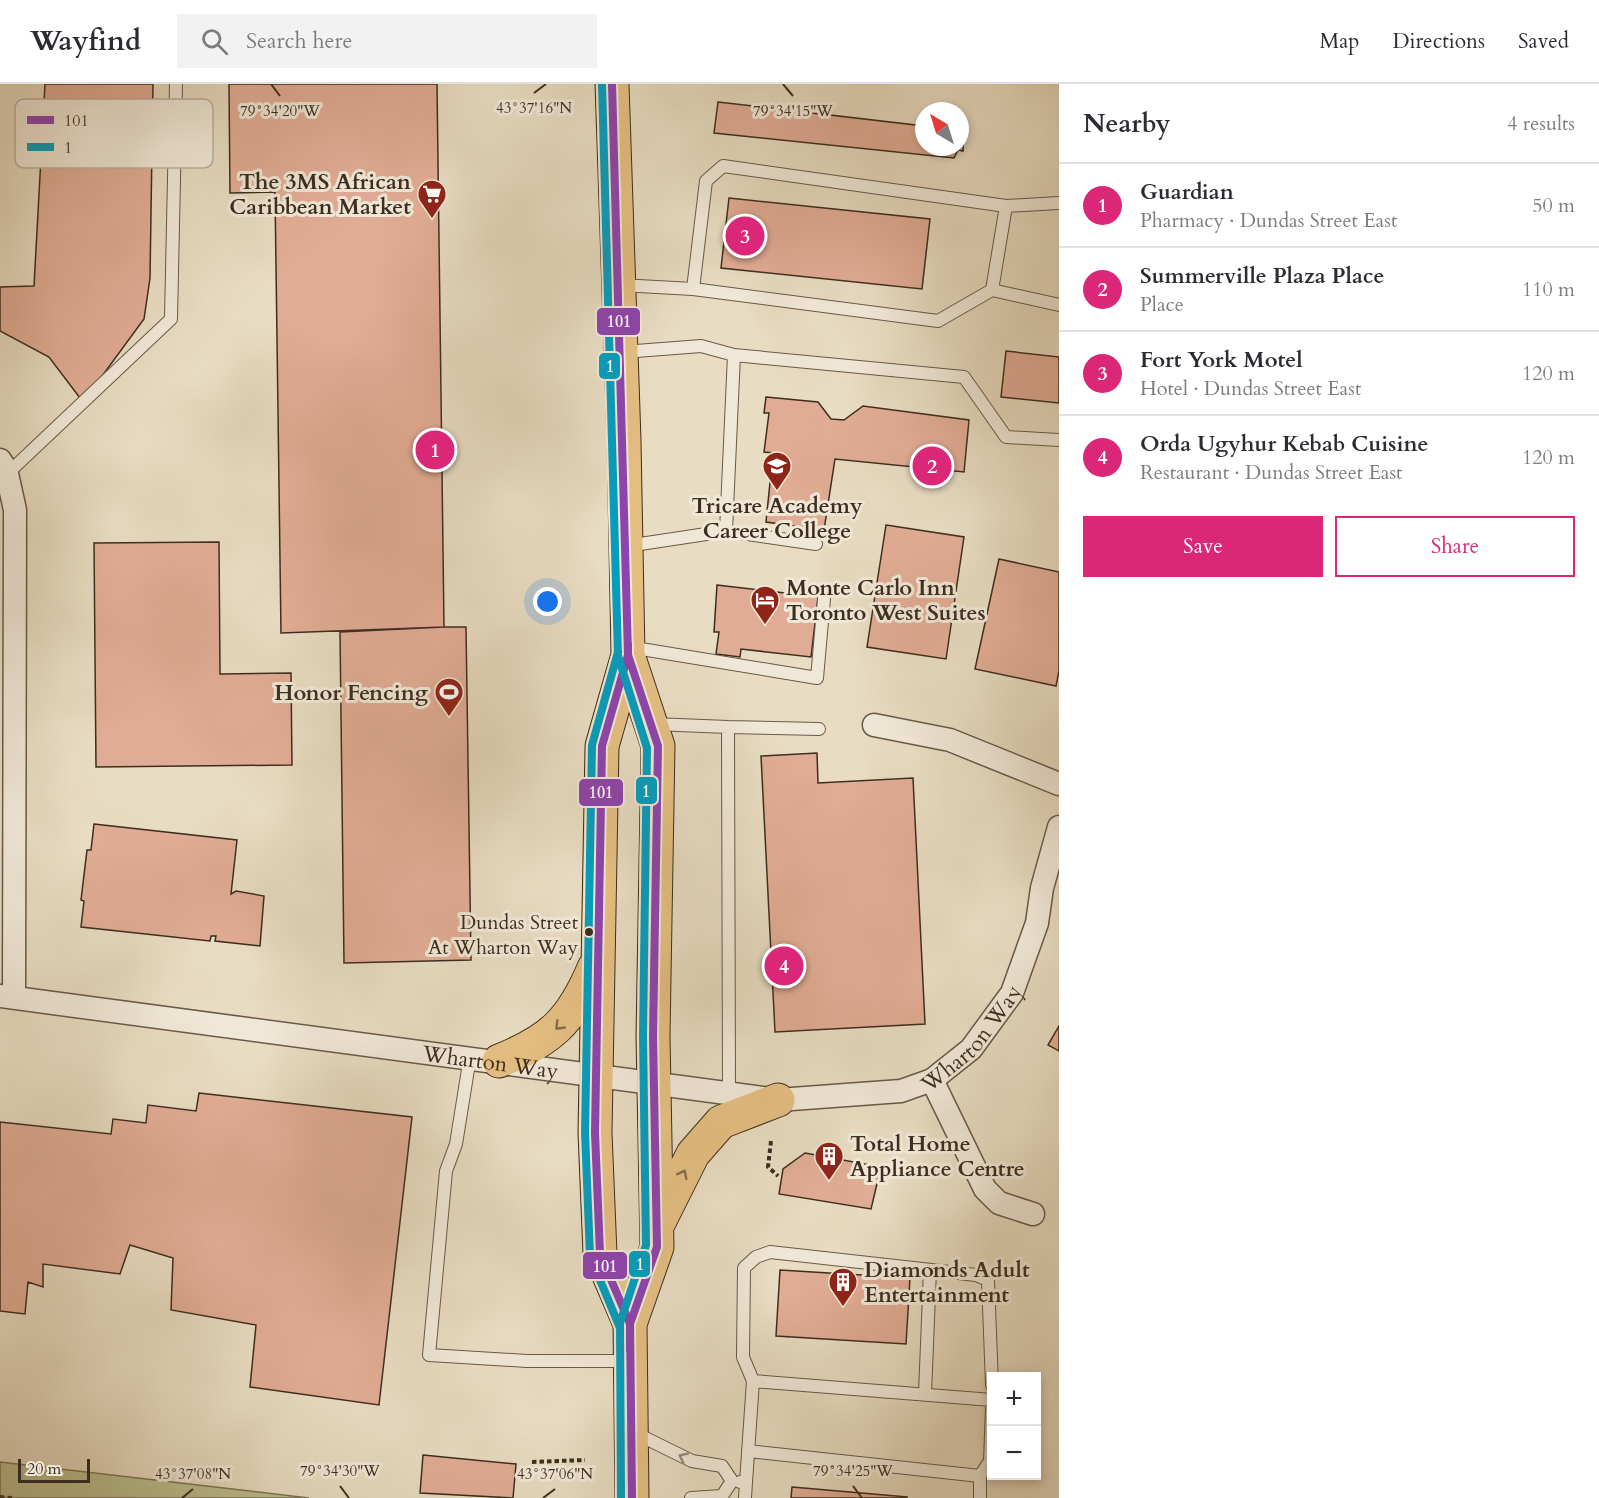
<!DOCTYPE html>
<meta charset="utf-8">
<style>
:root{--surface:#fff;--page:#f2f2f3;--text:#2b2b33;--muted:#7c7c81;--line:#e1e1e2;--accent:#db2777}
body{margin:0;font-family:Cardo,serif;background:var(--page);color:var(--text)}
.controls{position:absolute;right:18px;bottom:18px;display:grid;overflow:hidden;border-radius:0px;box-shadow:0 3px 9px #0003}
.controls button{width:54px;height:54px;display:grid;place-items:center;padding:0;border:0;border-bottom:2px solid var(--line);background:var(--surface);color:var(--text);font:30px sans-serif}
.compass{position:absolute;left:915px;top:18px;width:54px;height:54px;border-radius:50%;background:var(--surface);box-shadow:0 3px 9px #0003;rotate:322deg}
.scale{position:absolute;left:18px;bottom:15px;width:72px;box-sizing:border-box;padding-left:6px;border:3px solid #3d2d1f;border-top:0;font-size:16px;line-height:21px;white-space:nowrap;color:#3d2d1f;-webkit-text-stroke:4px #f0e8d7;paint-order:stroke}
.you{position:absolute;left:548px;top:518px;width:21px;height:21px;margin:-15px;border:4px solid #fff;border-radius:50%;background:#1a73e8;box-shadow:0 0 0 9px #1a73e833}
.badge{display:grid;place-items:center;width:39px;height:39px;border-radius:50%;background:var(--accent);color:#fff;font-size:20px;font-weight:700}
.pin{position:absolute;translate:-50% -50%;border:3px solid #fff;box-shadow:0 2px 6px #0006}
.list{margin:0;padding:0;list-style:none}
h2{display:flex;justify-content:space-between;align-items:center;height:78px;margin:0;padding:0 24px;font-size:26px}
h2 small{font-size:20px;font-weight:400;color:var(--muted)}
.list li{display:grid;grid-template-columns:39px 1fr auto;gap:18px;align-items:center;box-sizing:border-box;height:84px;padding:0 24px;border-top:2px solid var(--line)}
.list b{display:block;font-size:22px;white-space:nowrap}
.list p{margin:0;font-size:20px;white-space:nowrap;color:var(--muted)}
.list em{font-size:20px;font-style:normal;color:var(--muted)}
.actions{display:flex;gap:12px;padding:18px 24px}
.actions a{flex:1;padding:14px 0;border:2px solid var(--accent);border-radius:0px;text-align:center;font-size:21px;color:var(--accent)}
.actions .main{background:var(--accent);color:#fff}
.icon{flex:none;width:33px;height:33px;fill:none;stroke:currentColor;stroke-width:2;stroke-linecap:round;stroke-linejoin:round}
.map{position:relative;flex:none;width:1059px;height:1414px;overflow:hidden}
header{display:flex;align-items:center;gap:36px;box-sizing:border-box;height:84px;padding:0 30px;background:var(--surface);border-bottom:2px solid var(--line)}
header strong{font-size:28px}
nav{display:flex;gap:33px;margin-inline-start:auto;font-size:21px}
.search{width:420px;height:54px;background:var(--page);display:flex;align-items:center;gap:15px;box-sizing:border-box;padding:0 21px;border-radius:0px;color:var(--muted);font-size:22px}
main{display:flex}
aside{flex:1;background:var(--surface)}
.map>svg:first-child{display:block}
</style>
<header>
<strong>Wayfind</strong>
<div class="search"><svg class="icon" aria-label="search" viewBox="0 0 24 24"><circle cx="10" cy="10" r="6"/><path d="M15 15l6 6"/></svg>Search here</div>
<nav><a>Map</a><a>Directions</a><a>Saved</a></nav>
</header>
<main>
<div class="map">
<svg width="1059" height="1414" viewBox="0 0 1059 1414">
<rect width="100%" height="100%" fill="#e8dcc2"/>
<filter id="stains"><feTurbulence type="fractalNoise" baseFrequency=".00333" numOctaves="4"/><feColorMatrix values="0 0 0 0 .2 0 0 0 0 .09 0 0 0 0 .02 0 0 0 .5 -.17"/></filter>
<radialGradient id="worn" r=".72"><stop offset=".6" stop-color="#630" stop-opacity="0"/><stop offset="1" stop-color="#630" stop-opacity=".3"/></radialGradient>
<path fill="#bcbf8f" stroke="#7c7657" stroke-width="1.5" d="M0,1378L309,1414H0Z"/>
<path fill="#e1ac95" stroke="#3d2d1f" stroke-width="1.5" d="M45,0H153L150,194L144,235L83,318L49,273L0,247V203L34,202Z
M229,0H437L444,543L281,549L275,108L230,109Z
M718,18L924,42V63H960V46L964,47L963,67L958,66L954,74L714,49Z
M729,114L930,135L922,205L721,184Z
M1006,267L1059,273V319L1001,313Z
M766,313L818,318L831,335L844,336L863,322L969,336L964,388L835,375L824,446L766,438L773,369L764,368L769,329H764Z
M886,441L964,453L946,575L867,563Z
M219,458L220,590L291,589L292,681L96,683L94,459Z
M999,475L1059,488V587L1056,602L975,585Z
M717,501L818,513L811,573L741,565L740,573L716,570L719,548H714Z
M444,543H466L471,876L344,879L340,548Z
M817,669L818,699L913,694L925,940L775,948L761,672Z
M94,740L237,756L231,810L236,807L264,812L260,862L215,857L216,852H211L210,857L81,843L84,817L81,816L87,766H91Z
M1059,942V967L1048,961Z
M199,1009L412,1033L379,1321L250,1303L256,1241L171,1226L173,1174L130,1161L120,1190L43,1180V1203L28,1198L25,1230L0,1227V1038L111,1050L113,1035L146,1039L148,1021L196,1027Z
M805,1069L881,1083L871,1125L779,1110L783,1085Z
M780,1186L910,1194L906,1260L776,1252Z
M423,1371L516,1380L513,1414L420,1409Z
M792,1403L907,1413V1414H791Z"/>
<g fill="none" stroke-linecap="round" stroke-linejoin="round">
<g stroke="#685948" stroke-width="14">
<path id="lane" d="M1006,122L1059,119
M620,201L693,205L938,237L992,206L1006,122L723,82L706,97L693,205
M992,206L1059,221
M623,268L701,262L734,271L964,293L1006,353L1059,356
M7,390L171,235L176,0
M726,447L816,460
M627,462L726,447L734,271
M629,563L817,594L824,515
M653,640L728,643L729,1008
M728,643L819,645
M470,973L456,1060L446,1087L429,1271L527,1277H628
M753,1297L992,1316
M925,1310L930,1186
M635,1349L692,1377L722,1382L732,1397
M748,1367L980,1392V1414
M980,1392L990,1377L992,1324
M740,1398H746L745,1414
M746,1398L753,1297L743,1273L744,1184L756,1173L770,1168L976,1191L988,1196L992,1301
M691,1414L722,1412L732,1397"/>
</g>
<g stroke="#685948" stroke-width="25">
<g id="street">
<path d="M0,376L6,385L15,426L14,913"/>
<path d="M874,641L950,656L1059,700"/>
<path id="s1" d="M0,912L778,1016L901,1007L932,996L971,965L1012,909L1037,839L1042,804L1059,743"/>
<path d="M932,996L985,1105L999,1119L1033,1130"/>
</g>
</g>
<g stroke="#3d2d1f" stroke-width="35">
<path id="primary" d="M612,0L624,357L628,571L658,662L653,952L657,1163L630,1240L632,1414
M628,571L602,662L595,1049L600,1170L630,1240
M499,977C552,956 572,936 594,884
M659,1138L693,1070L721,1038L778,1016"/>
</g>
<path stroke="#3d2d1f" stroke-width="4" stroke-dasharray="4.5 3" stroke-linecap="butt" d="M771,1057L768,1083L778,1092
M532,1378L585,1376
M0,1413L12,1414"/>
<use href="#lane" stroke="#f0e8d7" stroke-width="12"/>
<use href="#street" stroke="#f0e8d7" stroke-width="22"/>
<use href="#primary" stroke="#e4be81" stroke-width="33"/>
<g stroke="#f0e8d7" stroke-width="12">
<path id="bus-1" d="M612,0L628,571L602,662L595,1049L600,1170L630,1240L632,1414
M628,560V571L658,662L653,952L657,1163L630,1240V1267"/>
</g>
<g stroke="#f0e8d7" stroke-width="12">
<path id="bus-2" d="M602,0L618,572L647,664L643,952L646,1161L620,1239L621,1414
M618,568L592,661L585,1049L590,1172L620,1244"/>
</g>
<use href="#bus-1" stroke="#8e44ad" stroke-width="8"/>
<use href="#bus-2" stroke="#069dbc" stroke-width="8"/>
</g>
<defs><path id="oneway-chevron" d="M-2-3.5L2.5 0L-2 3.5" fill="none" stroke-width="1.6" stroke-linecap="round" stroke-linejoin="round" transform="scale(1.5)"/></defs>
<g stroke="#886e4b">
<use href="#oneway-chevron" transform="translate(559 942) rotate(134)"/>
<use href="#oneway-chevron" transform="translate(683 1090) rotate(-63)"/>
</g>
<use stroke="#968a7b" href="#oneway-chevron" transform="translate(683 1373) rotate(-154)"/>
<path fill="none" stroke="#3d2d1f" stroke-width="2" d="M271,0L280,12M783,0L793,12M534,9L546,0M340,1402L349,1414M853,1402L862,1414M182,1414L193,1405M543,1414L555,1405"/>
<defs>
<g id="supermarket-pin" transform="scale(1.5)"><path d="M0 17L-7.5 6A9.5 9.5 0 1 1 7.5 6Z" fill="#8f2418" stroke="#f0e8d7"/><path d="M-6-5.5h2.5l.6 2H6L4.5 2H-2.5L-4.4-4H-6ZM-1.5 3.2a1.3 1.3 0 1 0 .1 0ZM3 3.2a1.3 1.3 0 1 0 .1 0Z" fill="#fff"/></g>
<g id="university-pin" transform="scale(1.5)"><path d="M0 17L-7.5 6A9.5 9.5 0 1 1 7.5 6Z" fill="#8f2418" stroke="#f0e8d7"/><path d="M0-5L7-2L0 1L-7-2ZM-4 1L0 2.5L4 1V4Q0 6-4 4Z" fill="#fff"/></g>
<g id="hotel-pin" transform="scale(1.5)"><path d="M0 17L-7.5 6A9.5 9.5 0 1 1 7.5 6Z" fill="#8f2418" stroke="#f0e8d7"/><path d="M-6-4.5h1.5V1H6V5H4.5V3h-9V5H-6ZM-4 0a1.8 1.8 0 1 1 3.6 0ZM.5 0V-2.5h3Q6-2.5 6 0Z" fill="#fff"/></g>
<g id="stadium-pin" transform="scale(1.5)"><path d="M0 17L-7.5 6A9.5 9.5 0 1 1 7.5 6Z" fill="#8f2418" stroke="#f0e8d7"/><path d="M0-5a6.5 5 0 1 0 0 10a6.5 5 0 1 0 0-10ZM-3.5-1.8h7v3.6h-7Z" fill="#fff"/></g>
<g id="building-pin" transform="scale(1.5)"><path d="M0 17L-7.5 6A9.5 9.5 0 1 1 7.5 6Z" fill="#8f2418" stroke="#f0e8d7"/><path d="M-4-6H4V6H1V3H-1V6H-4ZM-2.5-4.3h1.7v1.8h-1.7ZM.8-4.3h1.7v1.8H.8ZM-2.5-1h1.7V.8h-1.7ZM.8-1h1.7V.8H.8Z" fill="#fff"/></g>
</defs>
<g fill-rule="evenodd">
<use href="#supermarket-pin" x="432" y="110"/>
<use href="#university-pin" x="777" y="382"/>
<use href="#hotel-pin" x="765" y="516"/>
<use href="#stadium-pin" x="449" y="608"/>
<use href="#building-pin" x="829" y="1072"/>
<use href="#building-pin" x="843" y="1198"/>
</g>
<circle fill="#3d2d1f" stroke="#f0e8d7" stroke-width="2" cx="589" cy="848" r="5"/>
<g text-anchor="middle" stroke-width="6" stroke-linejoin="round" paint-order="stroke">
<g font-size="20" fill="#3d2d1f" stroke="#f0e8d7" text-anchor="end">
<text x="578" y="845">Dundas Street<tspan x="578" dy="25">At Wharton Way</tspan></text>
</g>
<g font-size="22" font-weight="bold" fill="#3d2d1f" stroke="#f0e8d7" text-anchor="start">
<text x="411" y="105" text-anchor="end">The 3MS African<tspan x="411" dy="25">Caribbean Market</tspan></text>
<text x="777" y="429" text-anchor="middle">Tricare Academy<tspan x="777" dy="25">Career College</tspan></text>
<text x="786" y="511">Monte Carlo Inn<tspan x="786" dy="25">Toronto West Suites</tspan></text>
<text x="428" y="616" text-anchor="end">Honor Fencing</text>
<text x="850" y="1067">Total Home<tspan x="850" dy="25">Appliance Centre</tspan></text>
<text x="864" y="1193">Diamonds Adult<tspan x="864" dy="25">Entertainment</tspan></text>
</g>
<g font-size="22" fill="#3d2d1f" stroke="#f0e8d7">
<text dy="8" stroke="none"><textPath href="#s1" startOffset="999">Wharton Way</textPath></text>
<text dy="8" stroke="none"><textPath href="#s1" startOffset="495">Wharton Way</textPath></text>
</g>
</g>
<rect x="15" y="15" width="198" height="69" rx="9" fill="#f0e8d7" stroke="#bab0a0" stroke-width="1.5"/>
<rect x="27" y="32" width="27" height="8" fill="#8e44ad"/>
<rect x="27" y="59" width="27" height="8" fill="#069dbc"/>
<g font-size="16" fill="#3d2d1f">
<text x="64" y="42">101</text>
<text x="64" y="69">1</text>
</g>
<g font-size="15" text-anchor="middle" fill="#3d2d1f" stroke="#f0e8d7" stroke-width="6" stroke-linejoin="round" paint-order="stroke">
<text x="534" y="29">43°37'16"N</text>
<text x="793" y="32">79°34'15"W</text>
<text x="280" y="32">79°34'20"W</text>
<text x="340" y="1392">79°34'30"W</text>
<text x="853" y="1392">79°34'25"W</text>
<text x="193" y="1395">43°37'08"N</text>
<text x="555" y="1395">43°37'06"N</text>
</g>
<g stroke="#f0e8d7" stroke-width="2">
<rect x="596" y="223" width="45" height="29" rx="6" fill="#8e44ad"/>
<rect x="598" y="268" width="23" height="28" rx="6" fill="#069dbc"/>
<rect x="635" y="692" width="23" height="29" rx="6" fill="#069dbc"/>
<rect x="578" y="694" width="46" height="29" rx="6" fill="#8e44ad"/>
<rect x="628" y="1166" width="23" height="28" rx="6" fill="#069dbc"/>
<rect x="582" y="1167" width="46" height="29" rx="6" fill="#8e44ad"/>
</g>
<g font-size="16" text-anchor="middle" font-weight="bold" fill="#fff">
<text x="619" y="243">101</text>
<text x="610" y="288">1</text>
<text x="646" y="713">1</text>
<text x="601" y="714">101</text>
<text x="640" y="1186">1</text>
<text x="605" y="1188">101</text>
</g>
<rect width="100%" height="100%" filter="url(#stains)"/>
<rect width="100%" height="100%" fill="url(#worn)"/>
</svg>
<div class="controls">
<button>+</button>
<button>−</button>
</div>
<svg class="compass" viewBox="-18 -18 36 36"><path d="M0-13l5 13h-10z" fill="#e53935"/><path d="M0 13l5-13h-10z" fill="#7c7c81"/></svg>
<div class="scale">20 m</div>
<div class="you"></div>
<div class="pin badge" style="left:435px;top:366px">1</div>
<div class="pin badge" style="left:932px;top:382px">2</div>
<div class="pin badge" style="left:745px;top:152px">3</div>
<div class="pin badge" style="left:784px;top:882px">4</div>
</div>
<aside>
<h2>Nearby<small>4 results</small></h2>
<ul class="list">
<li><span class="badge">1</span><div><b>Guardian</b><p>Pharmacy · Dundas Street East</p></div><em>50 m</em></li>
<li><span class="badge">2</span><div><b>Summerville Plaza Place</b><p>Place</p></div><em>110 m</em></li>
<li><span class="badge">3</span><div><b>Fort York Motel</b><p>Hotel · Dundas Street East</p></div><em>120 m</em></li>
<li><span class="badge">4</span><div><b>Orda Ugyhur Kebab Cuisine</b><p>Restaurant · Dundas Street East</p></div><em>120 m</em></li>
</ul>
<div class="actions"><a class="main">Save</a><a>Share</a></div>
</aside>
</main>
